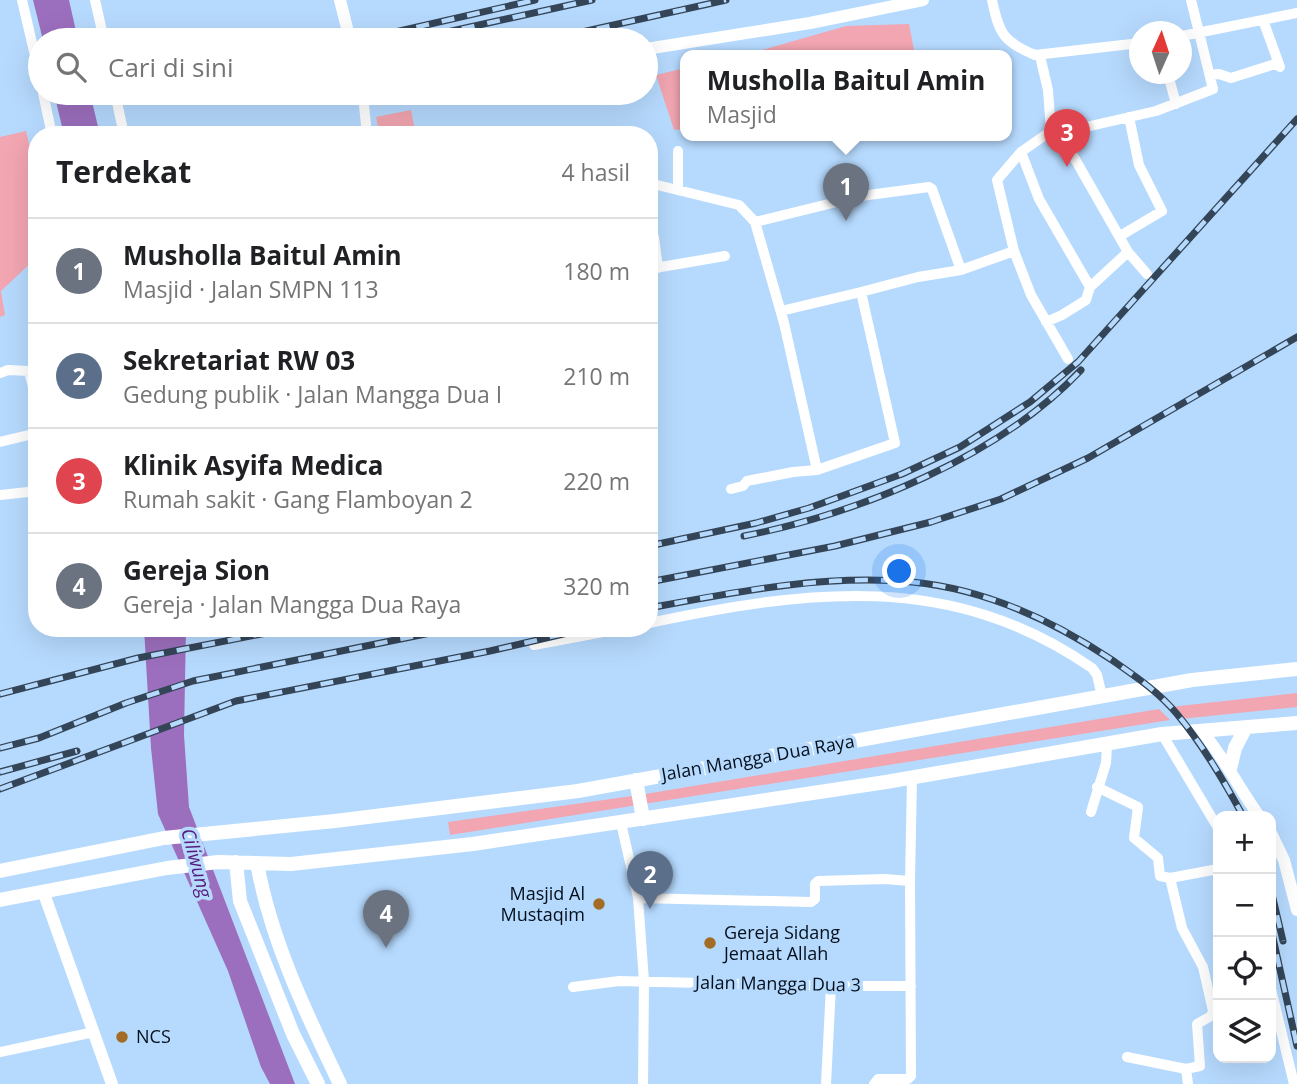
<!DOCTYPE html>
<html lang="id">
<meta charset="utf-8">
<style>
:root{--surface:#fff;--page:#f6f6f6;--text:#202124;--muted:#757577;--line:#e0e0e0;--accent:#a26c26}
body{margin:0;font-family:"Open Sans",sans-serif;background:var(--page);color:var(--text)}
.controls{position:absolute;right:21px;bottom:21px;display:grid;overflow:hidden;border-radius:14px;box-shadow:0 7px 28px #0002}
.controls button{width:63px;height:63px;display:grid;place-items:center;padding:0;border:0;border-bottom:2px solid var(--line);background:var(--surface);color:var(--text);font:35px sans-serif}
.compass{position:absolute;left:1129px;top:21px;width:63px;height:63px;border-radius:50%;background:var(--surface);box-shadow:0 7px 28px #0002;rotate:3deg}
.you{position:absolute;left:900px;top:572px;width:24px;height:24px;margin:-18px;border:5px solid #fff;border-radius:50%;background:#1a73e8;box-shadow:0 0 0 10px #1a73e833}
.badge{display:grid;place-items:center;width:46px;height:46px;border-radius:50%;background:var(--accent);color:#fff;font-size:23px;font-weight:700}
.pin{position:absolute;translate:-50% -58px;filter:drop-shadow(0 2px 4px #0008)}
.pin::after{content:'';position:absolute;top:37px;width:24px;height:21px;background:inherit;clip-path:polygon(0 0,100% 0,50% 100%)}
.popup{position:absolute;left:680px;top:50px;width:332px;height:91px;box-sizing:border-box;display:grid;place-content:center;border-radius:14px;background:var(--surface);filter:drop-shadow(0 2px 5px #0005);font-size:23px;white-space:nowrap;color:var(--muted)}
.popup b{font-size:26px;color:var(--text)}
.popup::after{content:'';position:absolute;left:50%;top:100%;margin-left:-14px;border:14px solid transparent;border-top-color:var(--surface)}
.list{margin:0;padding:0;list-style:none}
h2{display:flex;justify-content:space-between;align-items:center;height:91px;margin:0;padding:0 28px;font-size:30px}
h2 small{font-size:23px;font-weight:400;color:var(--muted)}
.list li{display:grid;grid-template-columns:46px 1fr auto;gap:21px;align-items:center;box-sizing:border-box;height:105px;padding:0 28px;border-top:2px solid var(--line)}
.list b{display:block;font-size:26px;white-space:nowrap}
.list p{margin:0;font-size:23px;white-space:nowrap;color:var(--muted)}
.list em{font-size:23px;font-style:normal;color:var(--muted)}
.icon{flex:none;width:38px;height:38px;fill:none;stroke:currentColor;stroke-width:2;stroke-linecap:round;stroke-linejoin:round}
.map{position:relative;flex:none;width:1297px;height:1084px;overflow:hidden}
.search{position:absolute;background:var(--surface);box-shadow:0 7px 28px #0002;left:28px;top:28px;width:630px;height:77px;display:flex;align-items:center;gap:18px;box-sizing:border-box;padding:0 24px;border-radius:38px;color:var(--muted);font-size:26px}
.panel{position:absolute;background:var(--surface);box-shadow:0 7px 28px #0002;left:28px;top:126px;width:630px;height:511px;border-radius:28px}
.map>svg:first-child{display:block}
</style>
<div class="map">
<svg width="1297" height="1084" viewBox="0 0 1297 1084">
<rect width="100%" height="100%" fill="#b6dafe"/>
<path fill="#f2a6b1" d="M909,24L915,55H745L846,26Z
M685,68V129L674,130L656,75Z
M411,110L415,130L380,135L376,117Z
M26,131L37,178V257L1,291L5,315L0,317V137Z
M1297,693V707L1181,719L1170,707Z
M1159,709L1170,720L450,835L448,822L639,795Z"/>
<path fill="#9c6fbe" d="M33,0H69L78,40H43Z
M54,93H90L100,135H64Z
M144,628H186L184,735L189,807L295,1084H270L261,1067L228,971L158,814L151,748Z"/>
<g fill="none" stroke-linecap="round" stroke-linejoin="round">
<path stroke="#fff" stroke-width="10" d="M22,0L40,77
M95,0L104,40
M992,0C999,33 1003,42 1035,55L1140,43
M1263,20L1280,67
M1182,36L1297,13
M1040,56L1048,90L1051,131
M1168,74L1176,104
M1210,75L1219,74L1231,78L1278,63
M43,93L52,135
M115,93L124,135
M363,95L367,135
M1064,132L1156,111L1213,89L1191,0
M678,151V189
M1021,152L1039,199L1090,287
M649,183L739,205L755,222L784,323L817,470
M755,222L861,196L929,187L932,189L961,270
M1120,236L1162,211L1139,165L1129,117
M654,237L658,268
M649,269L725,256
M861,292L918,277L961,270L1014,251
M1046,322L1062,315L1086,300L1090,287L1128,252
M1068,359L1031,295L1014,251L997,180L1021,152L1051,131L1064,132L1067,145L1128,252L1147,274
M0,373L8,370L29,371L37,403
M0,442L37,433
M731,489L743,486L747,481L793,472L817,470L895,443L861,292L781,311
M0,495L37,491
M649,623C808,590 950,570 1092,668L1097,675L1102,696
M534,645L624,628
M1162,734L1218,828
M1097,787L1138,807L1134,838L1158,858L1160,876L1170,878L1182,928L1203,967L1213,1011L1211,1016L1197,1024L1200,1066L1186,1069
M1091,812L1106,763L1107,745
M621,823L638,898L644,981L643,1084
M1170,878L1218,869
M638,898L811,902L815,899V884L818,881L885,879L910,881
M573,987L619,981L831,986H911
M1271,989L1294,1084
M0,1052L94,1032
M1127,1057L1186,1069L1188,1084
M826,1084L831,986
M874,1084L878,1079H908L911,1076L910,881L912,778"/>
<path stroke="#fff" stroke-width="12" d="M340,0L350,40
M646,49L810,23L923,0
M362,93L378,99L409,93
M1202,731C1224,758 1239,788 1259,816
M1271,833L1284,860L1297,910
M43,891L112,1084"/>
<path stroke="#fff" stroke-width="14" d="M1230,769L1235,748L1246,727
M636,780L643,819
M236,862L240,901L293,1034L318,1084
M257,863C271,941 306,1013 340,1084
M0,871L164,838L335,821L578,791L1192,680L1297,669
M0,900L167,868L218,862L291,864L473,844L886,782L1162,734L1297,723"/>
<g stroke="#344558" stroke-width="7">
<path id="rail" d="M391,33L535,0
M411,40L592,0
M546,40L726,0
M744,536C860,513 999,457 1081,370
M649,546L756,523L809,508L902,474L960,447L1030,402L1078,362L1297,119
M649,582L835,546L931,522L1001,499L1088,458L1297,337
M649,608C735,592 824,574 912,582C985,589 1052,620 1112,660C1135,676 1159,692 1177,714C1203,745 1224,781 1243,816
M0,694L138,658L292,628
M0,748L39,738L126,703L193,681L455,628
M0,772L77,751
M0,789L236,701L490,651L589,628
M1271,890L1283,941
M1271,929L1297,1046"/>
</g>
<use href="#rail" stroke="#b6dafe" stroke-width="4.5" stroke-dasharray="13" stroke-linecap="butt"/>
</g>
<g fill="#a26c26" stroke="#b6dafe" stroke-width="2.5">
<circle cx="599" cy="904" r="7"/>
<circle cx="710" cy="943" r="7"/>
<circle cx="122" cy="1037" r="7"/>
</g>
<g text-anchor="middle" stroke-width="7" stroke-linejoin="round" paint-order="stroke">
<g font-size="18" fill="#040f1b" stroke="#b6dafe">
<text transform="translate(758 758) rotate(-10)" y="6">Jalan Mangga Dua Raya</text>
<text transform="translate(778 984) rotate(1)" y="6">Jalan Mangga Dua 3</text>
</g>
<g font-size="18" fill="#040f1b" stroke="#b6dafe" text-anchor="start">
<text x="585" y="900" text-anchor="end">Masjid Al<tspan x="585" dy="21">Mustaqim</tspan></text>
<text x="724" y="939">Gereja Sidang<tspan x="724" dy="21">Jemaat Allah</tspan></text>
<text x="136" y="1043">NCS</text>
</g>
<g font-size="19" font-style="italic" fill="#551779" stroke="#b6dafe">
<text transform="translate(197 863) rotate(75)" y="7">Ciliwung</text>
</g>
</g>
</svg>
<div class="controls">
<button>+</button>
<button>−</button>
<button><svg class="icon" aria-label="locate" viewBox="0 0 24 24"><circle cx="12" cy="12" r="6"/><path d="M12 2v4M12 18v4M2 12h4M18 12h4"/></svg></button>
<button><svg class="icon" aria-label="layers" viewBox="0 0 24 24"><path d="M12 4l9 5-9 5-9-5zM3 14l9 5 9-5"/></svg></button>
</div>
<svg class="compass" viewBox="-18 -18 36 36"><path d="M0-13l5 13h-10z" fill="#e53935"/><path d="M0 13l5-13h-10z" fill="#757577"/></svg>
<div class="you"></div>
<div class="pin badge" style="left:846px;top:221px;background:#6b7280">1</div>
<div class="popup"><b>Musholla Baitul Amin</b>Masjid</div>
<div class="pin badge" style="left:650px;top:909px;background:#5c6f8a">2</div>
<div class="pin badge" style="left:1067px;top:167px;background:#e0444e">3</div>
<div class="pin badge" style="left:386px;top:948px;background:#6b7280">4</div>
<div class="search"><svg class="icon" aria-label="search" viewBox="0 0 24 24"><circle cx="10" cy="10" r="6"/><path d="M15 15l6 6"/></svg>Cari di sini</div>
<section class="panel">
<h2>Terdekat<small>4 hasil</small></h2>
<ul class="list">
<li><span class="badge" style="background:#6b7280">1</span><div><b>Musholla Baitul Amin</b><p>Masjid · Jalan SMPN 113</p></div><em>180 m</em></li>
<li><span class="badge" style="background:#5c6f8a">2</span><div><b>Sekretariat RW 03</b><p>Gedung publik · Jalan Mangga Dua I</p></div><em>210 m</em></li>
<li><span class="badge" style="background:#e0444e">3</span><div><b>Klinik Asyifa Medica</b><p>Rumah sakit · Gang Flamboyan 2</p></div><em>220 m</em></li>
<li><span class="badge" style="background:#6b7280">4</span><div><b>Gereja Sion</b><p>Gereja · Jalan Mangga Dua Raya</p></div><em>320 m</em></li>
</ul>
</section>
</div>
